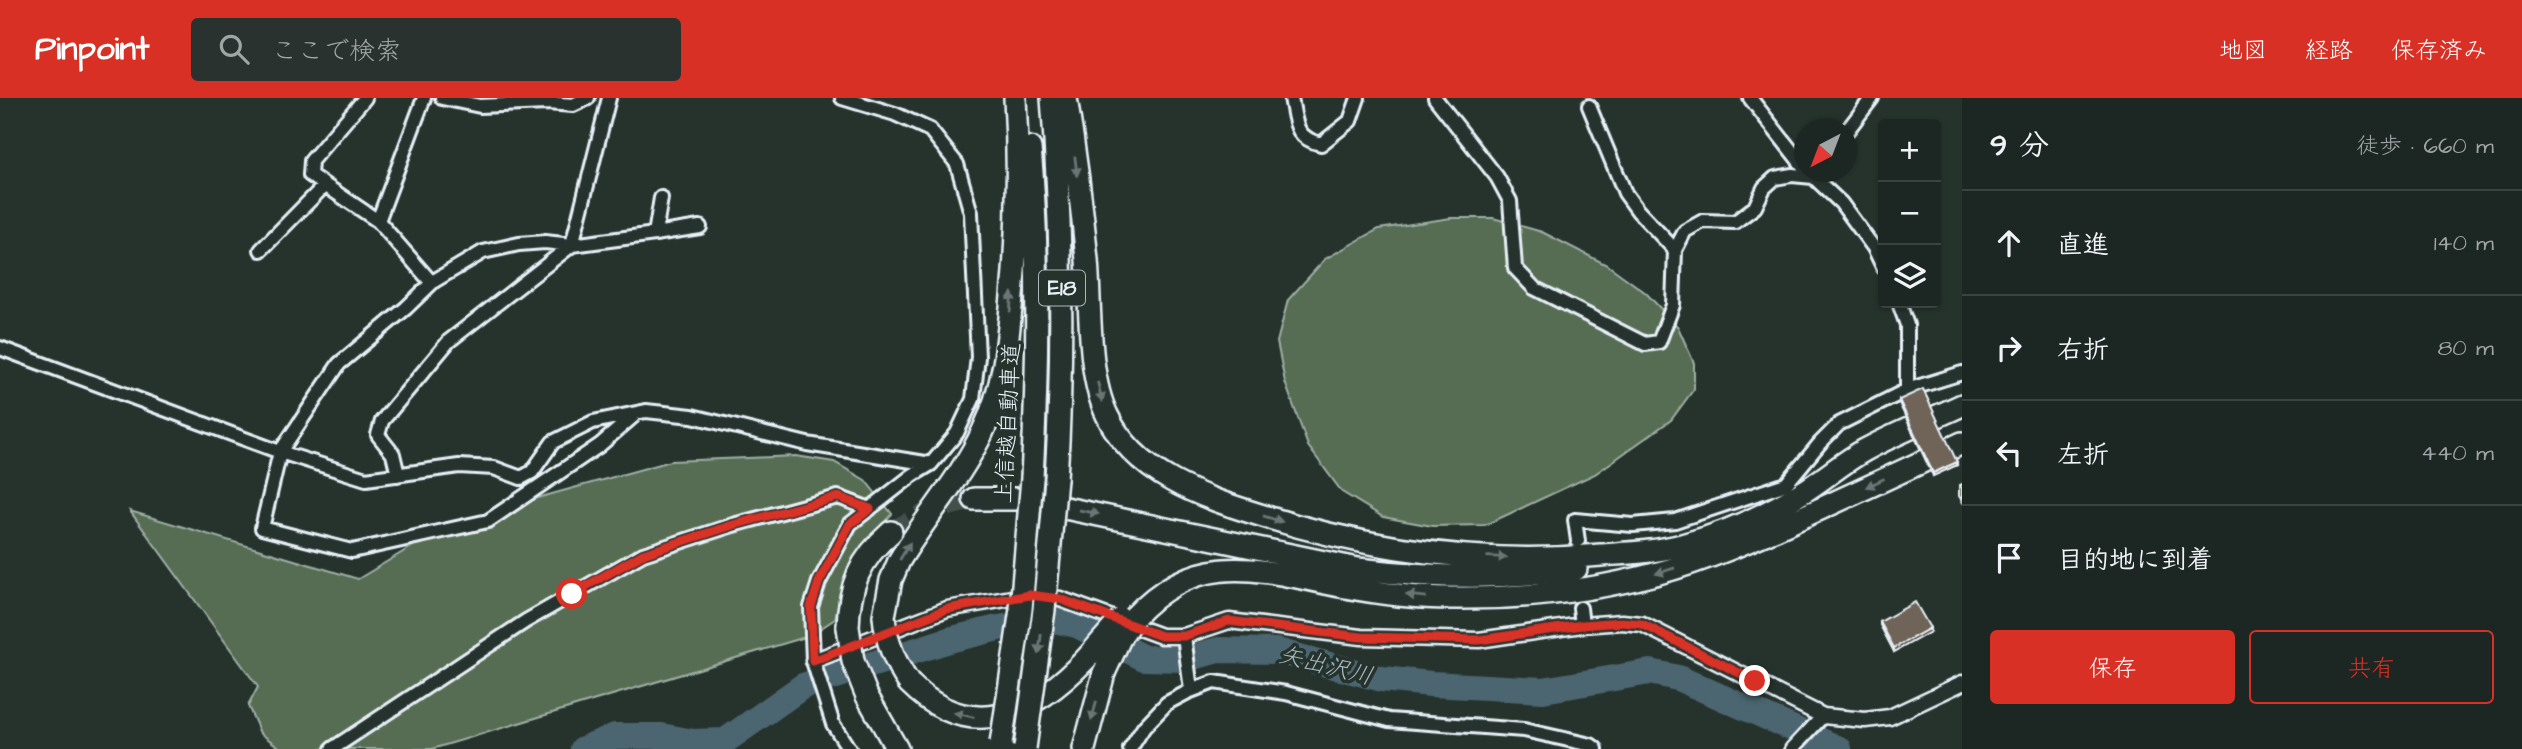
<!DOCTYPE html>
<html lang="ja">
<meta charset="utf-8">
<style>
:root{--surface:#1c2622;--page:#29322f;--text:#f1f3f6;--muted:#a0a5a5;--line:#3a4340;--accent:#d93025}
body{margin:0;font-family:"Architects Daughter","Klee One",sans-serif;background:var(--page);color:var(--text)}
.controls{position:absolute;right:21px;top:21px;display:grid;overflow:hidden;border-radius:7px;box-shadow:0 2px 5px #0004}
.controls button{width:63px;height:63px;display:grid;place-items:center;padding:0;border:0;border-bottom:2px solid var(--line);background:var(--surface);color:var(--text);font:35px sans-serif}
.compass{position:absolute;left:1794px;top:21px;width:63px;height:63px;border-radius:50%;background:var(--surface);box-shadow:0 2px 5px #0004;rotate:222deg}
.stop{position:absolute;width:21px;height:21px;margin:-16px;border:5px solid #d93025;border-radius:50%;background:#fff}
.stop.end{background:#d93025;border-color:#fff;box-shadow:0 2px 7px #0008}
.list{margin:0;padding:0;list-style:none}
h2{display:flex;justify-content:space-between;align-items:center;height:91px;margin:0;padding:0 28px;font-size:30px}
h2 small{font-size:23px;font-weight:400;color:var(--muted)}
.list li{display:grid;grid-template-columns:46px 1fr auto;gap:21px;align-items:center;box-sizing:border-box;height:105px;padding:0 28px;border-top:2px solid var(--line)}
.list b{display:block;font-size:26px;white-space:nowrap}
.list em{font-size:23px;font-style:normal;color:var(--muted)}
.actions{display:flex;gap:14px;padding:21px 28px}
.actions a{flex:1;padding:16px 0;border:2px solid var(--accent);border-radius:7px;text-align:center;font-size:24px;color:var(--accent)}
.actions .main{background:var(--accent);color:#fff}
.icon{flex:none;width:38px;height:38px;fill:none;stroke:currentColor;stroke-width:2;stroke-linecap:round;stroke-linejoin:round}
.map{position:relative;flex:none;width:1962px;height:651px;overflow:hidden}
header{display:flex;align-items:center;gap:42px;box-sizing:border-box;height:98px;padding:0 35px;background:var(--accent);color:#fff}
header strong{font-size:33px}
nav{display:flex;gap:38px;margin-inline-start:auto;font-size:24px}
.search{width:490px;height:63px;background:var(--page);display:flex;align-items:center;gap:18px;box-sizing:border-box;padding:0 24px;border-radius:7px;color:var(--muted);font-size:26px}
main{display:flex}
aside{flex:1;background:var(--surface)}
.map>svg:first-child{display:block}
</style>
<header>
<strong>Pinpoint</strong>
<div class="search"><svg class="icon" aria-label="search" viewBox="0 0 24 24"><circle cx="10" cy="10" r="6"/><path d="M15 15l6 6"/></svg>ここで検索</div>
<nav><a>地図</a><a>経路</a><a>保存済み</a></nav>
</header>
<main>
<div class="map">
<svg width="1962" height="651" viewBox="0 0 1962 651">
<rect width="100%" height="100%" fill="#26332d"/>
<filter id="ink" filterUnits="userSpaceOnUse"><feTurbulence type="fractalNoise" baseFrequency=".0143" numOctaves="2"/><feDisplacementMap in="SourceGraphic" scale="14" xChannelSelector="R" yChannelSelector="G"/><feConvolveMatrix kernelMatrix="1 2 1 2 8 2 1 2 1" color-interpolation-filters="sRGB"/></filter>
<g filter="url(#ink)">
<path fill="#566d52" stroke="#9fafa5" stroke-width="2" d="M1451,120H1493L1542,134L1609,168L1646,195L1678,229L1694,265V291L1671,322L1595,376L1485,427L1432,428L1383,419L1342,394L1308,348L1285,284L1277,244L1288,202L1325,161L1379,131Z
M796,358L834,364L865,382L892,416L864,445L843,483L835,521L809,538L432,651H282L260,635L248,608L258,589L130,413L358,481L433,436L541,399L671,363Z"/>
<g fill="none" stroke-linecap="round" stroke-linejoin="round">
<path stroke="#4c6671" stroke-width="26" d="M583,651L615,638H661L693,644L725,643L803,588L949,542L998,530L1054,522L1077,527L1144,560L1186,561L1218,552L1277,553L1382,581L1431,586L1543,592L1650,574L1678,580L1839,651"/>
<path stroke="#43504b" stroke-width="21" stroke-dasharray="21 10" stroke-linecap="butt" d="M891,434L935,411L974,401"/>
<g stroke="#e8f1f8" stroke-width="18">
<path id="minor" d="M365,0L311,63L310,77L378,123
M424,0L378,123L432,185
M442,0L480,8L547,5L573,7L588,0
M609,0L572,147L655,136L661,100
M842,0L895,16L930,32L957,66L971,115L978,259L973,301L957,335L931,366L913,377L850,426L819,484L811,509L813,563L833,626L849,651
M1291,0C1296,24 1294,40 1321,46L1350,23L1358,0
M1435,0L1497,79L1510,103L1515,170L1534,190L1645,246L1659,244L1673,207L1675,152L1685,133L1703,123L1735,124L1755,109L1764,90L1775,80L1792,77L1813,79
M1750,0L1804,69
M1589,8L1625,95L1638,113L1675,152
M1846,34L1872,0
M1808,74L1841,105L1874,150L1883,169
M655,136L700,129
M261,152L325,87
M1899,205L1907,227V292
M0,250L280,354L366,381L459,368L494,370L521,380L532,374L553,344L593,324L646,313L692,318L807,346L931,366
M398,377L393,356L378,337L382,323L449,243L572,147L545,144L519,146L483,154L434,183L406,210L339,266L280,354L262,430L352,453L488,423L600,347L637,315
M1578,443L1575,422L1633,427L1675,423L1786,386L1820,345L1839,326L1907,292L1962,275
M1580,510L1582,527
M1184,538L1191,592
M332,651L526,523L643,456L733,427L838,399L870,411
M1130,651L1144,629L1167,605L1188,594L1214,584L1286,595L1389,622L1524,632L1591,647L1596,651
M1792,651L1823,618"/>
</g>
<g stroke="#e8f1f8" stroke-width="19">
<path id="tertiary" d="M813,563L947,511L1030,497L1060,501L1161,538H1184L1229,523L1361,539L1479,542L1582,527L1622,524L1642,526L1823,618L1865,622L1890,619L1962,585"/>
</g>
<g stroke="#e8f1f8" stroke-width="26">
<path id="motorway" d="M1052,0C1062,129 1064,251 1056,381
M1066,0C1075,54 1082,108 1087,162C1091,209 1087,276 1107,317C1135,377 1202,399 1260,417C1371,452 1485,468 1601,457C1628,455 1656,454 1682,447C1724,436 1766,417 1803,394C1824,381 1843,364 1865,352C1896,335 1930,322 1962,307
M1030,50C1040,160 1038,270 1032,380
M974,401H1022L1358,471C1432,480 1502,482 1576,471
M884,518L891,482L899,463C926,418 961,380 983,333C1004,290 1008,244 1012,198C1018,131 1019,66 1015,0
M1134,519C1198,450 1260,472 1340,488C1376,495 1414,500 1451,500C1520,501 1588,494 1655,476C1712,461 1765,436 1818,412C1866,390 1914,368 1962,345
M848,529C849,487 860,461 891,434
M909,585C971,647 1033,616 1086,561
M867,598L897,651
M1084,651L1104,575"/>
</g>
<use href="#minor" stroke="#26332d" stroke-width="12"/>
<use href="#tertiary" stroke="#26332d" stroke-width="14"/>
<use href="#motorway" stroke="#26332d" stroke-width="21"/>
<g stroke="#e8f1f8" stroke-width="26" stroke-linecap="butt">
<path id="motorway-bridge" d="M884,518C886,543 894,564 909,585
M848,529L853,563L867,598
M1086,561L1121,521
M1104,575L1121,538L1134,519
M1001,646L1021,511L1032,380
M1025,650L1044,512L1056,381"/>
</g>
<use href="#motorway-bridge" stroke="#26332d" stroke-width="21"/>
</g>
<path fill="#5f564d" stroke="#e8f1f8" stroke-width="2" d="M1899,302L1957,367L1933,378L1899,305Z
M1962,386V403L1959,398V387Z
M1880,524L1930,534L1894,554L1880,527Z"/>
<path fill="#4e463e" stroke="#e8f1f8" stroke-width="2" d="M1957,364V367L1933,378V375Z
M1930,530V534L1894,554V550Z"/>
<path fill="#6f6459" stroke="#e8f1f8" stroke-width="2" d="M1923,291L1957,364L1933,375L1899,302Z
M1915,504L1930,530L1894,550L1880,524Z"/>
<defs><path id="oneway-solid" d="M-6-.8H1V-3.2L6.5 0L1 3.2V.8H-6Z" transform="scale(1.75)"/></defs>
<g fill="#6a7674">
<use href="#oneway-solid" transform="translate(1076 68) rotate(83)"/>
<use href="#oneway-solid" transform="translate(1011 204) rotate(-85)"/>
<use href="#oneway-solid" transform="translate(1100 294) rotate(76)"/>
<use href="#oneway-solid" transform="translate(1875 385) rotate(155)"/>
<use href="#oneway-solid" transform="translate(1089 414) rotate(12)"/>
<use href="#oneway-solid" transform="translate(1273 421) rotate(17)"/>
<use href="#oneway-solid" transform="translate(905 453) rotate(-59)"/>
<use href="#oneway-solid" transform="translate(1497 459) rotate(2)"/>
<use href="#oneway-solid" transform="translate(1665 473) rotate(163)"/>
<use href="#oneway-solid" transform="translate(1416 498) rotate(-174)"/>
<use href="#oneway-solid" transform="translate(1040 546) rotate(97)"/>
<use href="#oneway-solid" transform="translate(1094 613) rotate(105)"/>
<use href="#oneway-solid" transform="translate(964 617) rotate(-167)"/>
</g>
</g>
<g fill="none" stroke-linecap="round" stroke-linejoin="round" filter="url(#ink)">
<path stroke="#d93025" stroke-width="9" d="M572,496L643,456L733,427L838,399L870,411L850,426L819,484L811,509L813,563L947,511L1030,497L1060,501L1161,538H1184L1229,523L1361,539L1479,542L1582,527L1622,524L1642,526L1755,583"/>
</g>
<g text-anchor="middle" stroke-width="7" stroke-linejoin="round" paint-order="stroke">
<rect fill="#26332d" stroke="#aeb8bb" stroke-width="2" x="1039" y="172.5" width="46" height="35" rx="5"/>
<g font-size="21" font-weight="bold" fill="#e8f1f8">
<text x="1062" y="197">E18</text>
</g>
<g font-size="23" fill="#e8f1f8" stroke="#26332d">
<text transform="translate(1007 325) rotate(-87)" y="8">上信越自動車道</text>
</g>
<g font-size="24" font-style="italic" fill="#aab9c2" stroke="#26332d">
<text transform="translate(1326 567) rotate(14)" y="8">矢出沢川</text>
</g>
</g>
</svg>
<div class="controls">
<button>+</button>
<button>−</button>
<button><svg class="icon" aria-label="layers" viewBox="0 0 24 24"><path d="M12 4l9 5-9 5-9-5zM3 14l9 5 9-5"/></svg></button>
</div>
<svg class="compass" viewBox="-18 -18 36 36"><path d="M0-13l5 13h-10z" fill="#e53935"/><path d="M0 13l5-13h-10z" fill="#a0a5a5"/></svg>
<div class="stop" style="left:572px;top:496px"></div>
<div class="stop end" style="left:1755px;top:583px"></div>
</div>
<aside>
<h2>9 分<small>徒歩 · 660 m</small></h2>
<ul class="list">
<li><svg class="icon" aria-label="ahead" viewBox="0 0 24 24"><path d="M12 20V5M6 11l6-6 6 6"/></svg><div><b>直進</b></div><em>140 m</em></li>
<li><svg class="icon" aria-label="right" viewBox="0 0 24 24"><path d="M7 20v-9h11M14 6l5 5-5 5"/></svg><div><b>右折</b></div><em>80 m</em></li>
<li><svg class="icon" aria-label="left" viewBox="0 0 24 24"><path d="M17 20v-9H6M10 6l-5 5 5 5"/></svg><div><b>左折</b></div><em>440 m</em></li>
<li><svg class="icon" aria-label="arrive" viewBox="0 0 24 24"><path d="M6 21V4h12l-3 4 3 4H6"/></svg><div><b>目的地に到着</b></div></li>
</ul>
<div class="actions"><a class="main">保存</a><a>共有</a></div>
</aside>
</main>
